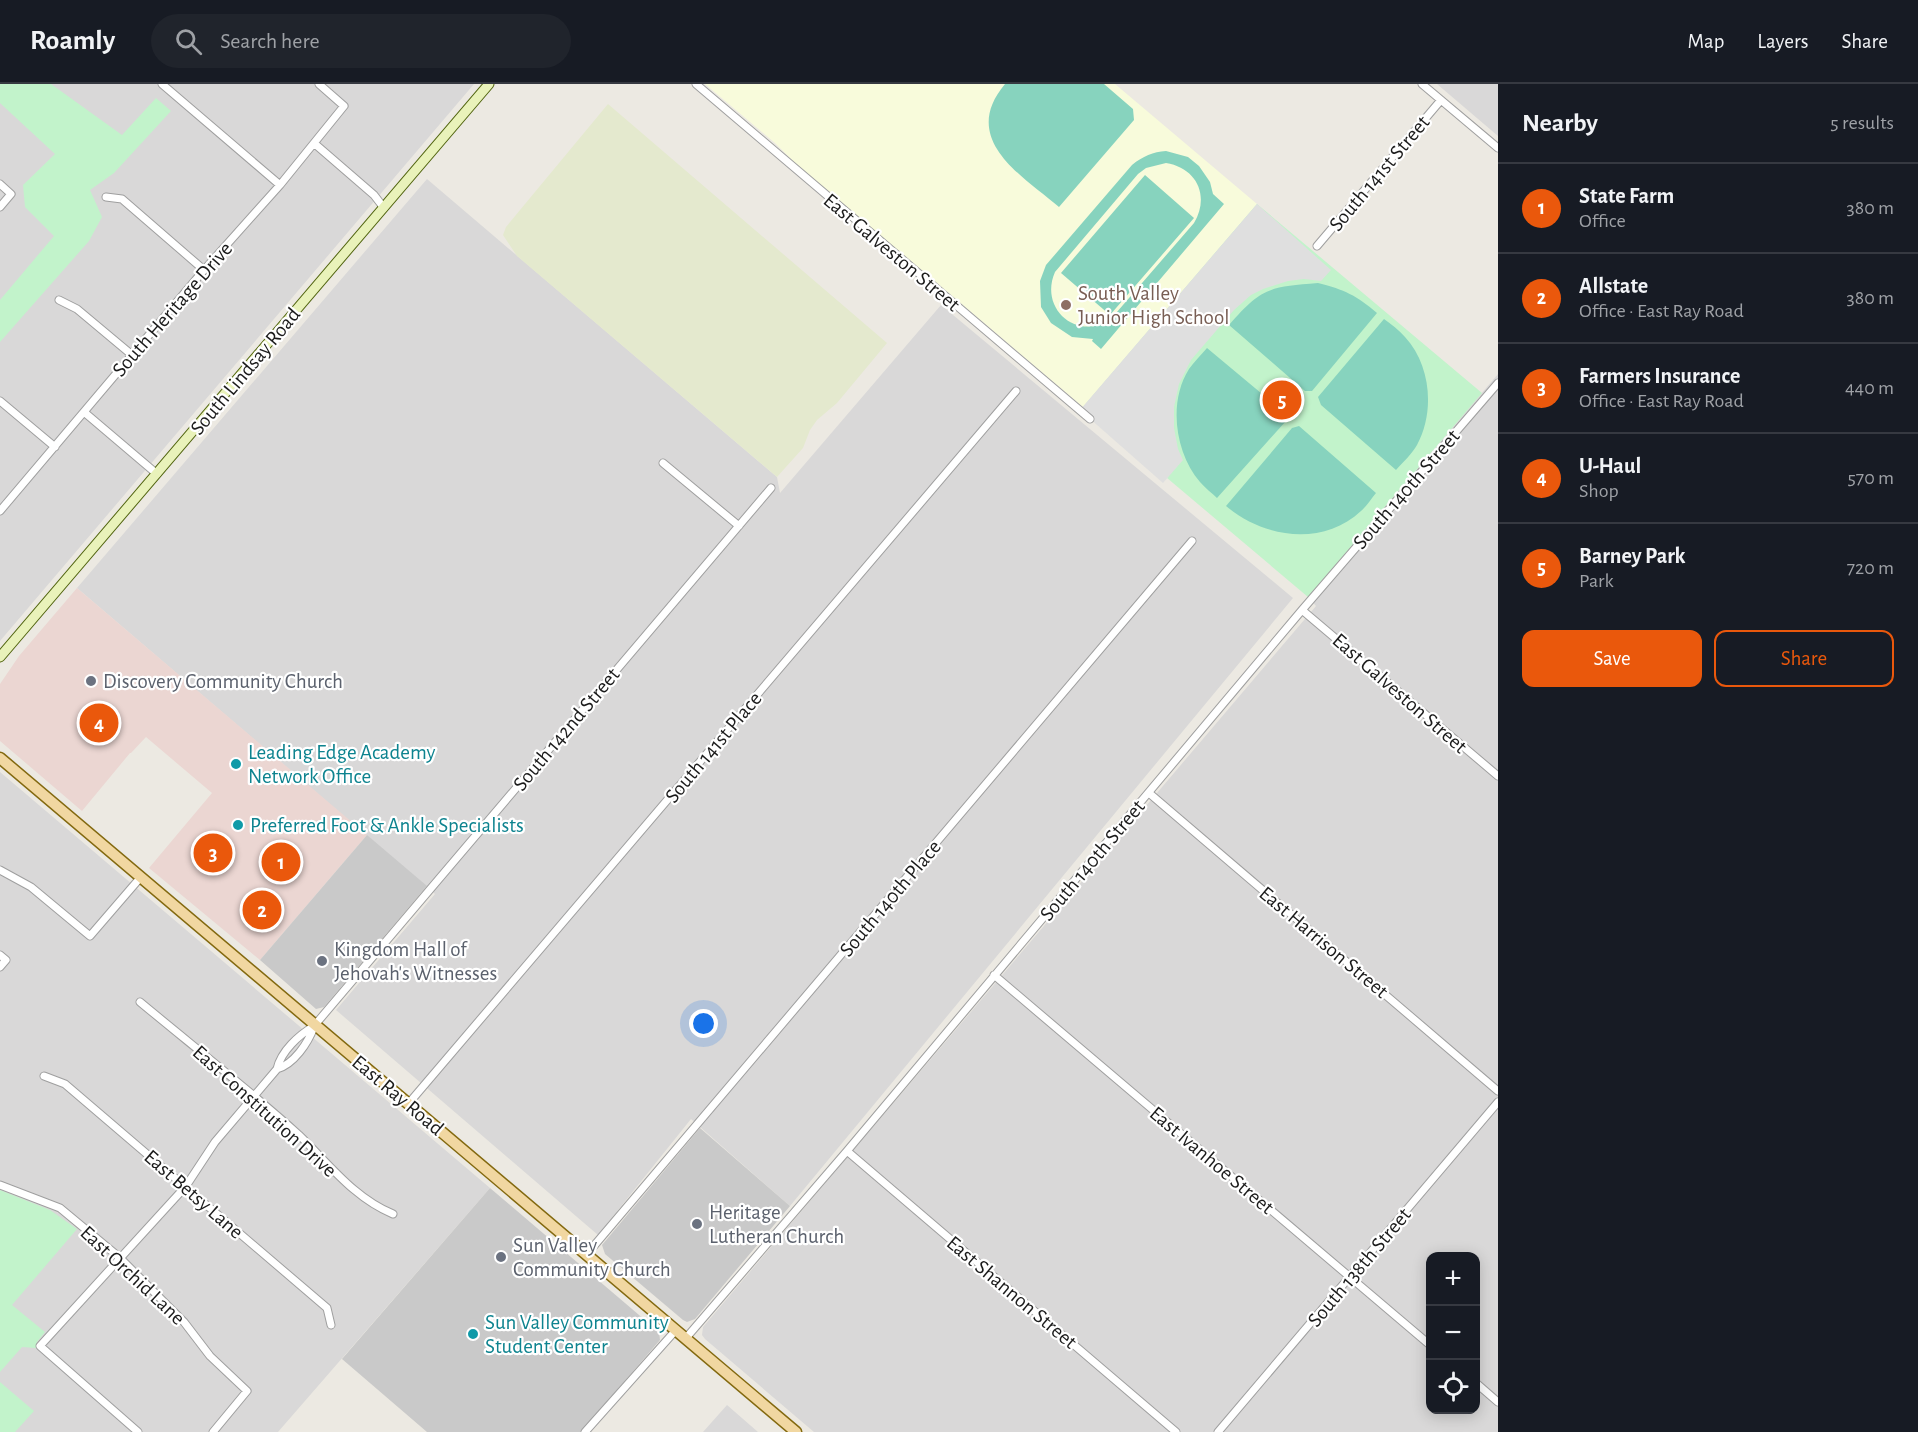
<!DOCTYPE html>
<meta charset="utf-8">
<style>
:root{--surface:#171b24;--page:#20242c;--text:#f1f3f6;--muted:#9ea1a6;--line:#363941;--accent:#ea580c}
body{margin:0;font-family:"Alegreya Sans",sans-serif;background:var(--page);color:var(--text)}
.controls{position:absolute;right:18px;bottom:18px;display:grid;overflow:hidden;border-radius:12px;box-shadow:0 3px 15px #0003}
.controls button{width:54px;height:54px;display:grid;place-items:center;padding:0;border:0;border-bottom:2px solid var(--line);background:var(--surface);color:var(--text);font:30px sans-serif}
.you{position:absolute;left:704px;top:940px;width:21px;height:21px;margin:-15px;border:4px solid #fff;border-radius:50%;background:#1a73e8;box-shadow:0 0 0 9px #1a73e833}
.badge{display:grid;place-items:center;width:39px;height:39px;border-radius:50%;background:var(--accent);color:#fff;font-size:20px;font-weight:700}
.pin{position:absolute;translate:-50% -50%;border:3px solid #fff;box-shadow:0 2px 6px #0006}
.list{margin:0;padding:0;list-style:none}
h2{display:flex;justify-content:space-between;align-items:center;height:78px;margin:0;padding:0 24px;font-size:26px}
h2 small{font-size:20px;font-weight:400;color:var(--muted)}
.list li{display:grid;grid-template-columns:39px 1fr auto;gap:18px;align-items:center;box-sizing:border-box;height:90px;padding:0 24px;border-top:2px solid var(--line)}
.list b{display:block;font-size:22px;white-space:nowrap}
.list p{margin:0;font-size:20px;white-space:nowrap;color:var(--muted)}
.list em{font-size:20px;font-style:normal;color:var(--muted)}
.actions{display:flex;gap:12px;padding:18px 24px}
.actions a{flex:1;padding:14px 0;border:2px solid var(--accent);border-radius:12px;text-align:center;font-size:21px;color:var(--accent)}
.actions .main{background:var(--accent);color:#fff}
.icon{flex:none;width:33px;height:33px;fill:none;stroke:currentColor;stroke-width:2;stroke-linecap:round;stroke-linejoin:round}
.map{position:relative;flex:none;width:1498px;height:1348px;overflow:hidden}
header{display:flex;align-items:center;gap:36px;box-sizing:border-box;height:84px;padding:0 30px;background:var(--surface);border-bottom:2px solid var(--line)}
header strong{font-size:28px}
nav{display:flex;gap:33px;margin-inline-start:auto;font-size:21px}
.search{width:420px;height:54px;background:var(--page);display:flex;align-items:center;gap:15px;box-sizing:border-box;padding:0 21px;border-radius:33px;color:var(--muted);font-size:22px}
main{display:flex}
aside{flex:1;background:var(--surface)}
.map>svg:first-child{display:block}
</style>
<header>
<strong>Roamly</strong>
<div class="search"><svg class="icon" aria-label="search" viewBox="0 0 24 24"><circle cx="10" cy="10" r="6"/><path d="M15 15l6 6"/></svg>Search here</div>
<nav><a>Map</a><a>Layers</a><a>Share</a></nav>
</header>
<main>
<div class="map">
<svg width="1498" height="1348" viewBox="0 0 1498 1348">
<rect width="100%" height="100%" fill="#ece9e2"/>
<path fill="#d9d8d8" fill-rule="evenodd" d="M0,0H474L0,557Z
M1437,0H1498V52Z
M427,95L777,393L780,409L941,221L1293,514L790,1122L691,1035L598,1151L336,926L435,810L77,504Z
M1498,290V1348H814L705,1255L702,1251L703,1243L1316,522L1308,513ZM1430,1172H1476V1326H1430Z
M0,688L490,1104L278,1348H0Z
M727,1321L758,1348H703Z"/>
<path fill="#ebd6d2" d="M77,504L367,751L260,876L149,784L212,709L146,653L131,669H130L82,727L0,657V600L19,572Z"/>
<path fill="#f8fbdb" d="M705,0H1115L1257,120L1083,323L793,77L775,59Z"/>
<path fill="#c9c9c9" d="M367,751L427,802L324,923L316,925L260,876Z
M700,1044L790,1122L695,1235L687,1238L683,1236L605,1170L602,1161Z
M490,1104L659,1248L660,1256L581,1348H427L342,1275Z"/>
<path fill="#e4e9ce" d="M608,20L887,259L837,319L817,336L810,346L803,364L777,393L517,172L503,151L506,143Z"/>
<path fill="#c2f3cb" d="M0,0H51L122,51L156,14L171,27L114,89L90,106L102,133L89,157L0,258V216L54,152L25,123L23,101L55,70L0,19Z
M1257,120L1482,309L1308,513L1083,323Z
M0,1106L50,1126L77,1145L12,1221L45,1248L37,1258L36,1264L22,1263L0,1288Z
M0,1298L34,1327L15,1348H0Z"/>
<path fill="#87d3be" fill-rule="evenodd" d="M1005,0H1104L1133,25L1134,36L1059,123C1021,91 959,55 1005,0Z
M1166,67L1188,73L1199,82L1210,98L1213,110L1224,120L1101,265L1092,257L1093,255L1072,253L1051,239L1041,223L1040,197L1046,181L1132,81C1143,72 1153,68 1166,67ZM1166,79C1197,84 1210,112 1194,139L1110,236C1076,257 1039,224 1055,188L1138,90L1146,84Z
M1145,91L1194,134L1110,231L1061,189Z
M1318,199C1345,206 1356,211 1377,229L1312,307H1305L1229,241C1262,203 1270,203 1318,199Z
M1384,235C1391,240 1399,246 1405,253C1431,281 1435,328 1417,361C1412,370 1403,378 1396,386L1321,321L1318,313Z
M1207,264L1285,329L1286,337L1217,414C1212,409 1205,404 1200,398C1175,369 1168,318 1189,285C1194,278 1201,271 1207,264Z
M1299,342L1376,409C1371,415 1367,422 1361,427C1322,463 1264,454 1226,422L1292,344Z"/>
<path fill="#dfdfdf" d="M1257,120L1331,186L1321,197L1304,195L1288,197L1263,205L1251,211L1234,226L1191,276L1179,300L1174,323V344L1178,365L1183,376L1163,399L1080,326Z"/>
<g fill="none" stroke-linecap="round" stroke-linejoin="round">
<g stroke="#9f9f9f" stroke-width="9">
<path id="street" d="M162,0L280,101
M696,0L1090,335
M1422,0L1498,64
M315,60L374,111L384,124
M0,100L11,110L0,123
M106,113L122,115L204,186
M1317,162L1441,16
M59,216L77,225L132,271
M0,317L55,363
M84,328L157,390
M663,379L739,442
M0,427L204,186L280,101L344,22L319,0
M1302,526L1498,692
M1149,709L1498,1007
M0,786L31,803L90,852L140,794
M0,871L6,876L0,883
M994,891L1430,1261
M140,918C193,962 248,1005 299,1051C329,1080 354,1114 393,1130
M277,985C294,980 308,959 314,943
M44,992L65,1000L327,1224L331,1241
M409,1019L1016,307
M847,1067L1176,1348
M0,1101L60,1124L119,1173L184,1238L210,1272L247,1307L213,1348
M587,1170L1192,457
M686,1254L847,1067L1302,526L1498,299
M1476,1299L1498,1318
M138,1348L40,1262L186,1102L215,1058L277,985C281,967 299,951 314,942L771,404
M585,1348L676,1246
M1218,1348L1498,1018"/>
</g>
<g stroke="#526510" stroke-width="11">
<path id="secondary" d="M0,573L489,0"/>
</g>
<g stroke="#83690f" stroke-width="13">
<path id="primary" d="M0,674L796,1348"/>
</g>
<use href="#street" stroke="#fff" stroke-width="7"/>
<use href="#secondary" stroke="#e9f2ba" stroke-width="9"/>
<use href="#primary" stroke="#f1d7a1" stroke-width="10"/>
</g>
<circle fill="#8d6e63" stroke="#fff" stroke-width="2" cx="1066" cy="221" r="6"/>
<g fill="#6b7280" stroke="#fff" stroke-width="2">
<circle cx="91" cy="597" r="6"/>
<circle cx="322" cy="877" r="6"/>
<circle cx="697" cy="1140" r="6"/>
<circle cx="501" cy="1173" r="6"/>
</g>
<g fill="#0f9aa8" stroke="#fff" stroke-width="2">
<circle cx="236" cy="680" r="6"/>
<circle cx="238" cy="741" r="6"/>
<circle cx="473" cy="1250" r="6"/>
</g>
<g text-anchor="middle" stroke-width="4.5" stroke-linejoin="round" paint-order="stroke">
<g font-size="21" fill="#1b1b1b" stroke="#fff">
<text transform="translate(1379 89) rotate(-50)" y="7">South 141st Street</text>
<text transform="translate(892 168) rotate(40)" y="7">East Galveston Street</text>
<text transform="translate(172 225) rotate(-49)" y="7">South Heritage Drive</text>
<text transform="translate(245 287) rotate(-50)" y="7">South Lindsay Road</text>
<text transform="translate(1406 405) rotate(-49)" y="7">South 140th Street</text>
<text transform="translate(1400 609) rotate(41)" y="7">East Galveston Street</text>
<text transform="translate(566 645) rotate(-50)" y="7">South 142nd Street</text>
<text transform="translate(713 663) rotate(-50)" y="7">South 141st Place</text>
<text transform="translate(1092 776) rotate(-50)" y="7">South 140th Street</text>
<text transform="translate(890 814) rotate(-50)" y="7">South 140th Place</text>
<text transform="translate(1324 858) rotate(40)" y="7">East Harrison Street</text>
<text transform="translate(398 1011) rotate(40)" y="7">East Ray Road</text>
<text transform="translate(265 1027) rotate(42)" y="7">East Constitution Drive</text>
<text transform="translate(1212 1076) rotate(40)" y="7">East Ivanhoe Street</text>
<text transform="translate(194 1110) rotate(41)" y="7">East Betsy Lane</text>
<text transform="translate(1359 1183) rotate(-50)" y="7">South 138th Street</text>
<text transform="translate(133 1191) rotate(43)" y="7">East Orchid Lane</text>
<text transform="translate(1012 1208) rotate(40)" y="7">East Shannon Street</text>
</g>
<g font-size="21" fill="#785e54" stroke="#fff" text-anchor="start">
<text x="1078" y="216">South Valley<tspan x="1078" dy="24">Junior High School</tspan></text>
</g>
<g font-size="21" fill="#5b616d" stroke="#fff" text-anchor="start">
<text x="103" y="604">Discovery Community Church</text>
<text x="334" y="872">Kingdom Hall of<tspan x="334" dy="24">Jehovah's Witnesses</tspan></text>
<text x="709" y="1135">Heritage<tspan x="709" dy="24">Lutheran Church</tspan></text>
<text x="513" y="1168">Sun Valley<tspan x="513" dy="24">Community Church</tspan></text>
</g>
<g font-size="21" fill="#0d838f" stroke="#fff" text-anchor="start">
<text x="248" y="675">Leading Edge Academy<tspan x="248" dy="24">Network Office</tspan></text>
<text x="250" y="748">Preferred Foot &amp; Ankle Specialists</text>
<text x="485" y="1245">Sun Valley Community<tspan x="485" dy="24">Student Center</tspan></text>
</g>
</g>
</svg>
<div class="controls">
<button>+</button>
<button>−</button>
<button><svg class="icon" aria-label="locate" viewBox="0 0 24 24"><circle cx="12" cy="12" r="6"/><path d="M12 2v4M12 18v4M2 12h4M18 12h4"/></svg></button>
</div>
<div class="you"></div>
<div class="pin badge" style="left:281px;top:778px">1</div>
<div class="pin badge" style="left:262px;top:826px">2</div>
<div class="pin badge" style="left:213px;top:769px">3</div>
<div class="pin badge" style="left:99px;top:639px">4</div>
<div class="pin badge" style="left:1282px;top:316px">5</div>
</div>
<aside>
<h2>Nearby<small>5 results</small></h2>
<ul class="list">
<li><span class="badge">1</span><div><b>State Farm</b><p>Office</p></div><em>380 m</em></li>
<li><span class="badge">2</span><div><b>Allstate</b><p>Office · East Ray Road</p></div><em>380 m</em></li>
<li><span class="badge">3</span><div><b>Farmers Insurance</b><p>Office · East Ray Road</p></div><em>440 m</em></li>
<li><span class="badge">4</span><div><b>U-Haul</b><p>Shop</p></div><em>570 m</em></li>
<li><span class="badge">5</span><div><b>Barney Park</b><p>Park</p></div><em>720 m</em></li>
</ul>
<div class="actions"><a class="main">Save</a><a>Share</a></div>
</aside>
</main>
